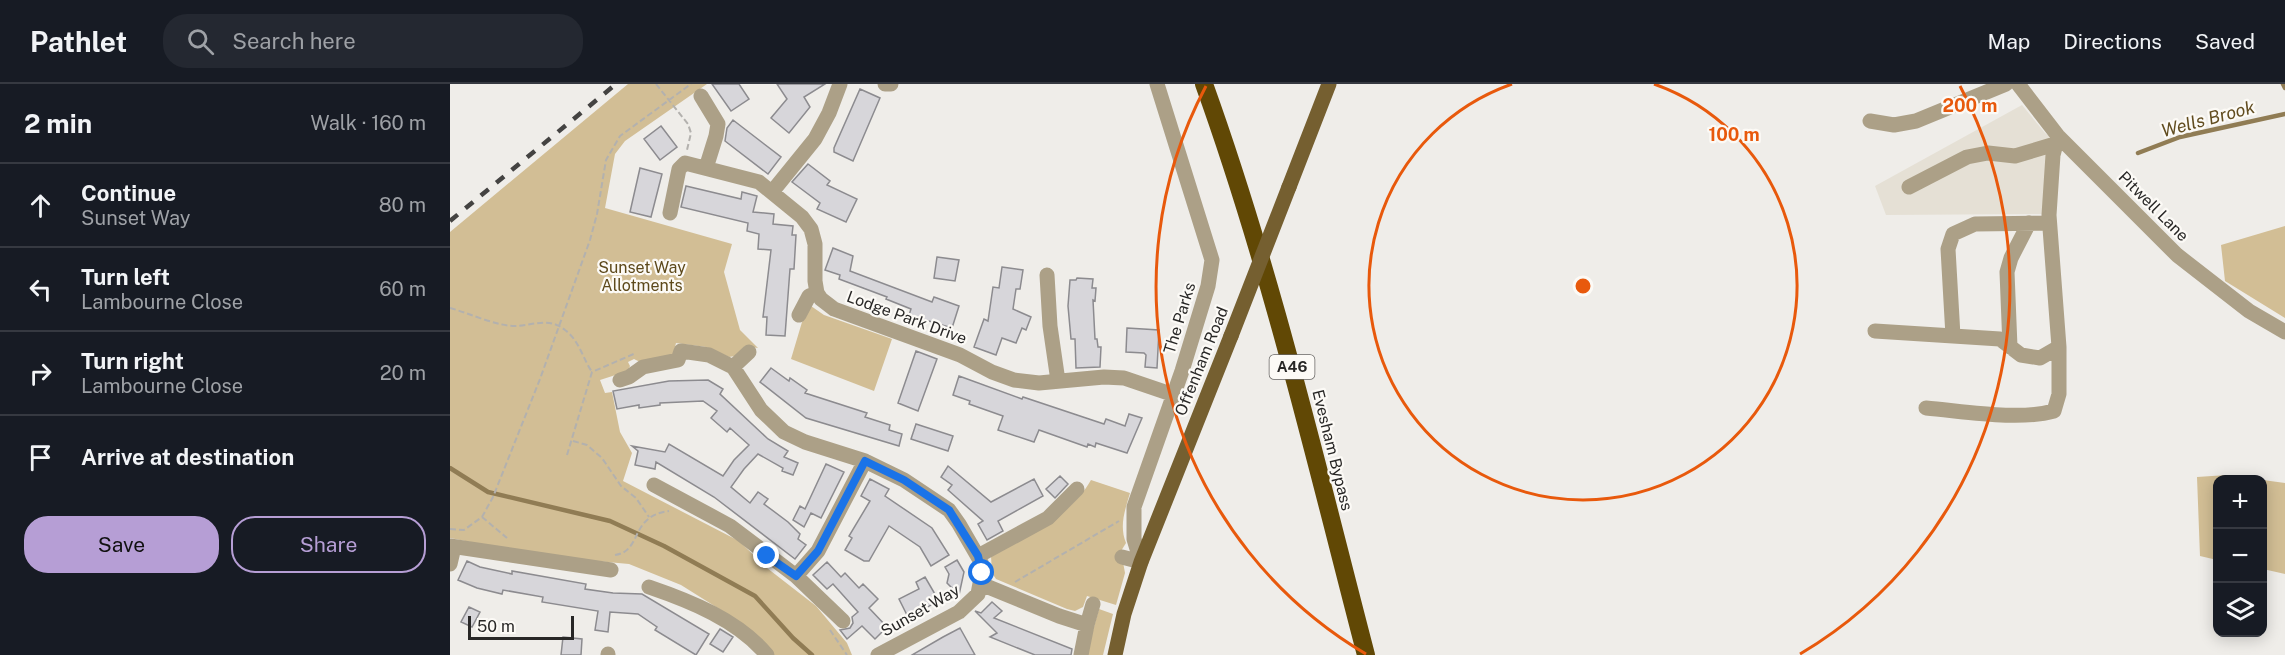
<!DOCTYPE html>
<meta charset="utf-8">
<style>
:root{--surface:#171b24;--page:#242831;--text:#f1f3f6;--muted:#9ea1a6;--line:#363941;--accent:#b69ed5}
body{margin:0;font-family:"Public Sans",sans-serif;background:var(--page);color:var(--text)}
.controls{position:absolute;right:18px;bottom:18px;display:grid;overflow:hidden;border-radius:12px;box-shadow:0 3px 15px #0003}
.controls button{width:54px;height:54px;display:grid;place-items:center;padding:0;border:0;border-bottom:2px solid var(--line);background:var(--surface);color:var(--text);font:30px sans-serif}
.scale{position:absolute;left:18px;bottom:15px;width:106px;box-sizing:border-box;padding-left:6px;border:3px solid #282726;border-top:0;font-size:16px;line-height:21px;white-space:nowrap;color:#282726;-webkit-text-stroke:4px #fcfaf6;paint-order:stroke}
.stop{position:absolute;width:18px;height:18px;margin:-14px;border:4px solid #1a73e8;border-radius:50%;background:#fff}
.stop.end{background:#1a73e8;border-color:#fff;box-shadow:0 2px 6px #0008}
.list{margin:0;padding:0;list-style:none}
h2{display:flex;justify-content:space-between;align-items:center;height:78px;margin:0;padding:0 24px;font-size:26px}
h2 small{font-size:20px;font-weight:400;color:var(--muted)}
.list li{display:grid;grid-template-columns:39px 1fr auto;gap:18px;align-items:center;box-sizing:border-box;height:84px;padding:0 24px;border-top:2px solid var(--line)}
.list b{display:block;font-size:22px;white-space:nowrap}
.list p{margin:0;font-size:20px;white-space:nowrap;color:var(--muted)}
.list em{font-size:20px;font-style:normal;color:var(--muted)}
.actions{display:flex;gap:12px;padding:18px 24px}
.actions a{flex:1;padding:14px 0;border:2px solid var(--accent);border-radius:24px;text-align:center;font-size:21px;color:var(--accent)}
.actions .main{background:var(--accent);color:#111}
.icon{flex:none;width:33px;height:33px;fill:none;stroke:currentColor;stroke-width:2;stroke-linecap:round;stroke-linejoin:round}
.map{position:relative;flex:none;width:1835px;height:571px;overflow:hidden}
header{display:flex;align-items:center;gap:36px;box-sizing:border-box;height:84px;padding:0 30px;background:var(--surface);border-bottom:2px solid var(--line)}
header strong{font-size:28px}
nav{display:flex;gap:33px;margin-inline-start:auto;font-size:21px}
.search{width:420px;height:54px;background:var(--page);display:flex;align-items:center;gap:15px;box-sizing:border-box;padding:0 21px;border-radius:24px;color:var(--muted);font-size:22px}
main{display:flex}
aside{flex:1;background:var(--surface)}
.map>svg:first-child{display:block}
</style>
<header>
<strong>Pathlet</strong>
<div class="search"><svg class="icon" aria-label="search" viewBox="0 0 24 24"><circle cx="10" cy="10" r="6"/><path d="M15 15l6 6"/></svg>Search here</div>
<nav><a>Map</a><a>Directions</a><a>Saved</a></nav>
</header>
<main>
<aside>
<h2>2 min<small>Walk · 160 m</small></h2>
<ul class="list">
<li><svg class="icon" aria-label="ahead" viewBox="0 0 24 24"><path d="M12 20V5M6 11l6-6 6 6"/></svg><div><b>Continue</b><p>Sunset Way</p></div><em>80 m</em></li>
<li><svg class="icon" aria-label="left" viewBox="0 0 24 24"><path d="M17 20v-9H6M10 6l-5 5 5 5"/></svg><div><b>Turn left</b><p>Lambourne Close</p></div><em>60 m</em></li>
<li><svg class="icon" aria-label="right" viewBox="0 0 24 24"><path d="M7 20v-9h11M14 6l5 5-5 5"/></svg><div><b>Turn right</b><p>Lambourne Close</p></div><em>20 m</em></li>
<li><svg class="icon" aria-label="arrive" viewBox="0 0 24 24"><path d="M6 21V4h12l-3 4 3 4H6"/></svg><div><b>Arrive at destination</b></div></li>
</ul>
<div class="actions"><a class="main">Save</a><a>Share</a></div>
</aside>
<div class="map">
<svg width="1835" height="571" viewBox="0 0 1835 571">
<rect width="100%" height="100%" fill="#efede9"/>
<path fill="#e5e0d5" d="M1572,21L1595,49L1602,54L1595,130L1436,131L1425,102Z"/>
<path fill="#d2be95" d="M178,0H257L175,57L165,70L155,124L282,160L274,188L290,246L308,264L295,262L285,272L279,273L256,263L226,259L223,271L190,278L184,275L178,278L180,282L178,287L150,296L155,309L162,308L170,348L182,369L173,397L289,457L317,484L366,522L397,559L402,571H324L290,538L231,501L179,480L92,472L0,454V148Z
M1835,142V234L1775,197L1771,161Z
M361,222L374,231L442,255L424,307L341,275L355,228Z
M1777,391L1808,395L1768,396L1767,476L1750,472L1747,393Z
M641,396L680,409C675,426 669,442 676,459L671,467L675,489L666,521L637,512L633,523L625,527L617,525L546,495L542,489L541,472C576,451 620,433 641,396Z
M1813,396L1835,399V490L1813,485Z
M649,525L663,530L653,571H636Z"/>
<g fill="none" stroke-linecap="round" stroke-linejoin="round">
<path stroke="#907c54" stroke-width="4.5" d="M1833,0L1835,4
M1688,69L1730,53L1835,30
M0,384L38,408L160,437L214,462L305,512L343,554L362,571"/>
</g>
<path fill="#d7d6da" stroke="#8c8b8f" stroke-width="1.5" d="M262,0H289L299,15L281,27Z
M327,0H375L354,13L360,23L339,49L321,34L337,15Z
M410,5L430,14L403,77L384,68V64Z
M283,36L331,73L318,90L275,57L277,44Z
M211,42L227,63L210,76L194,55Z
M358,80L380,97L377,101L407,115L396,138L367,125L370,119L342,98Z
M190,84L212,90L201,133L180,128Z
M236,102L291,115L292,108L307,112L303,128L324,130L323,140L343,142L342,151H346L344,185H340L335,252L316,251L317,233H313L321,166L308,165L309,150L297,147L298,139L231,123Z
M383,164L403,172L400,187L482,218L484,213L509,222L502,244L459,231L461,225L436,215L437,213L389,195L390,191L375,186Z
M487,173L509,176L505,197L484,194Z
M552,183L573,186L570,205H566L563,225L581,233L576,246L572,244L566,259L552,254L546,271L524,263L534,235L538,237L543,203L549,204Z
M627,194L643,195L642,204H646L645,217L643,216L645,255H647L648,263H651L650,283L626,284L625,255H621L618,222L620,196H626Z
M677,244L709,246L707,284L695,283L696,271L694,269L676,268Z
M466,267L487,275L468,327L448,319Z
M321,284L339,297L340,294L357,306L355,309L417,329L415,333L440,341L439,346L452,350L449,362L356,334L310,298Z
M509,292L572,315L573,313L654,340L656,335L675,342L679,330L692,334L677,369L646,359L645,363L638,360L637,363L589,346L584,358L548,346L553,332L519,320L520,317L503,311Z
M258,296L273,305L270,310L318,355L338,367L334,373L348,379L343,391L332,387L333,384L308,370L294,385L281,403L300,419L308,408L318,415L314,420L338,438L350,450L348,455L356,461L345,475L264,413L206,378L205,385L185,381L188,367L182,362L215,368L219,360L273,392L284,376L299,361L280,344L277,348L261,334L267,327L253,317L210,319V321L189,324V321L167,325L163,307L219,297Z
M466,340L503,352L498,367L461,355Z
M376,380L394,388L371,434L361,429L354,443L343,436L350,422L355,425Z
M498,382L541,418L584,395L593,412L548,437L553,447L537,456L528,440L533,437L498,406L502,401L491,393Z
M610,392L618,400L605,414L596,405Z
M420,395L439,405L435,412L482,444L499,471L481,482L470,463L439,442L419,477H414L395,466L402,454L399,452L420,417L411,412Z
M507,476L514,488L509,511L497,499L499,490L495,483Z
M17,477L30,483L62,490V487L136,500L135,505L163,509L192,510L259,550L246,571L205,546L207,543L188,530L160,528L158,548L145,546L148,527L92,518L93,513L53,506L52,510L27,504L8,496Z
M377,478L391,493L395,489L409,504L413,500L428,515L419,524L437,543L425,555L412,542L397,555L390,546L400,544L403,539L402,533L408,528L383,500L377,505L363,491Z
M475,493L489,517L458,533L449,515L469,505L466,498Z
M542,518L552,527L544,534L622,565L621,571H585L540,553L547,549L525,527L531,529Z
M19,523L30,528L22,543L11,538Z
M510,544L525,571H462L493,553Z
M270,545L283,553L273,568L260,560Z
M113,553L132,555L131,571H111Z"/>
<g fill="none" stroke-linecap="round" stroke-linejoin="round">
<path stroke="#b3b1ae" stroke-width="2" stroke-dasharray="6 3" stroke-linecap="butt" d="M206,0L238,40L241,49L237,66
M0,224C19,229 48,243 67,242C84,241 99,233 115,246C129,256 133,275 142,288
M123,357L137,361L152,374L171,402L186,414L199,433
M117,371L142,288L186,269
M32,433L57,454
M0,445L14,446L32,433L43,413L90,295L140,156L147,130L156,76L170,52L241,0
M165,471C193,467 179,432 219,427
M565,498L669,437
M380,546L397,571"/>
<path stroke="#aca087" stroke-width="15" d="M435,0H441
M1568,0L1608,52L1727,171L1799,227L1835,248
M251,12L268,40L266,52L256,84
M1420,37L1444,41L1466,37L1556,0
M1459,103L1517,73L1538,69L1565,72L1605,60
M322,108L365,55L379,29L390,0
M220,129L229,85L235,79L309,98L352,133L361,145L365,160V197L367,209L371,215L384,225L510,271L542,288L564,296L589,299L654,293L674,294L724,311
M597,191L600,242L608,297
M349,231L359,212L367,209
M1425,247L1550,255L1571,271L1590,274L1609,263
M1503,252L1498,165L1503,150L1525,140L1599,139
M1560,263L1557,188L1561,174L1579,139
M283,283L299,268
M170,296L179,293L193,283L228,276L231,267L259,271L283,283L311,326L334,348L355,358L415,377L454,396L499,426L509,440L531,478L532,489L528,510L509,528L428,571
M1476,324C1513,327 1569,337 1604,327L1609,310V263L1599,131L1603,71L1608,52
M204,401L280,442L346,492L393,537
M0,462L161,486
M528,472L598,434L627,405
M672,473L691,478
M691,478L684,455V423L732,287L758,202L762,176L707,0
M0,480L4,463
M346,492L368,467L415,377
M531,500L609,532L637,541L643,520
M199,503C240,517 288,536 317,571
M158,571V570
M631,571L637,541"/>
<path stroke="#755f30" stroke-width="15" d="M839,103L879,0
M665,571L674,530L691,478L781,252"/>
<path stroke="#614805" stroke-width="18" d="M754,0C821,186 866,379 916,571"/>
<path stroke="#444342" stroke-width="4.5" stroke-dasharray="10 10" stroke-linecap="butt" d="M0,137L166,0"/>
<path stroke="#755f30" stroke-width="15" d="M781,252L839,103"/>
</g>
<g fill="none" stroke-linecap="round" stroke-linejoin="round">
<path stroke="#1a73e8" stroke-width="8" d="M317,472L346,492L368,467L415,377L454,396L499,426L528,472L532,489"/>
</g>
<g fill="none" stroke="#e8590c" stroke-width="3">
<path d="M1204 0A214 214 0 1 1 1062 0"/>
<path d="M916 570A427 427 0 0 1 756 2M1510 2A427 427 0 0 1 1350 570"/>
</g>
<g text-anchor="middle" stroke-width="4.5" stroke-linejoin="round" paint-order="stroke">
<rect fill="#fcfaf6" stroke="#686664" stroke-width="1.5" x="819.5" y="271" width="45" height="24" rx="4.5"/>
<g font-size="15" font-weight="bold" fill="#282726">
<text x="842" y="288">A46</text>
</g>
<g font-size="16" fill="#282726" stroke="#fcfaf6">
<text transform="translate(1704 122) rotate(45)" y="6">Pitwell Lane</text>
<text transform="translate(457 233) rotate(20)" y="6">Lodge Park Drive</text>
<text transform="translate(729 234) rotate(-73)" y="6">The Parks</text>
<text transform="translate(751 277) rotate(-68)" y="6">Offenham Road</text>
<text transform="translate(883 366) rotate(76)" y="6">Evesham Bypass</text>
<text transform="translate(470 526) rotate(-30)" y="6">Sunset Way</text>
</g>
<g font-size="16" fill="#5d491b" stroke="#fcfaf6">
<text x="192" y="189">Sunset Way<tspan x="192" dy="18">Allotments</tspan></text>
</g>
<g font-size="18" font-style="italic" fill="#624d20" stroke="#fcfaf6">
<text transform="translate(1758 35) rotate(-15)" y="6">Wells Brook</text>
</g>
</g>
<circle cx="1133" cy="202" r="9" fill="#e8590c" stroke="#fcfaf6" stroke-width="3"/>
<g font-size="18" text-anchor="middle" font-weight="bold" fill="#e8590c" stroke="#fcfaf6" stroke-width="4.5" stroke-linejoin="round" paint-order="stroke">
<text x="1520" y="28">200 m</text>
<text x="1284" y="57">100 m</text>
</g>
</svg>
<div class="controls">
<button>+</button>
<button>−</button>
<button><svg class="icon" aria-label="layers" viewBox="0 0 24 24"><path d="M12 4l9 5-9 5-9-5zM3 14l9 5 9-5"/></svg></button>
</div>
<div class="scale">50 m</div>
<div class="stop" style="left:532px;top:489px"></div>
<div class="stop end" style="left:317px;top:472px"></div>
</div>
</main>
